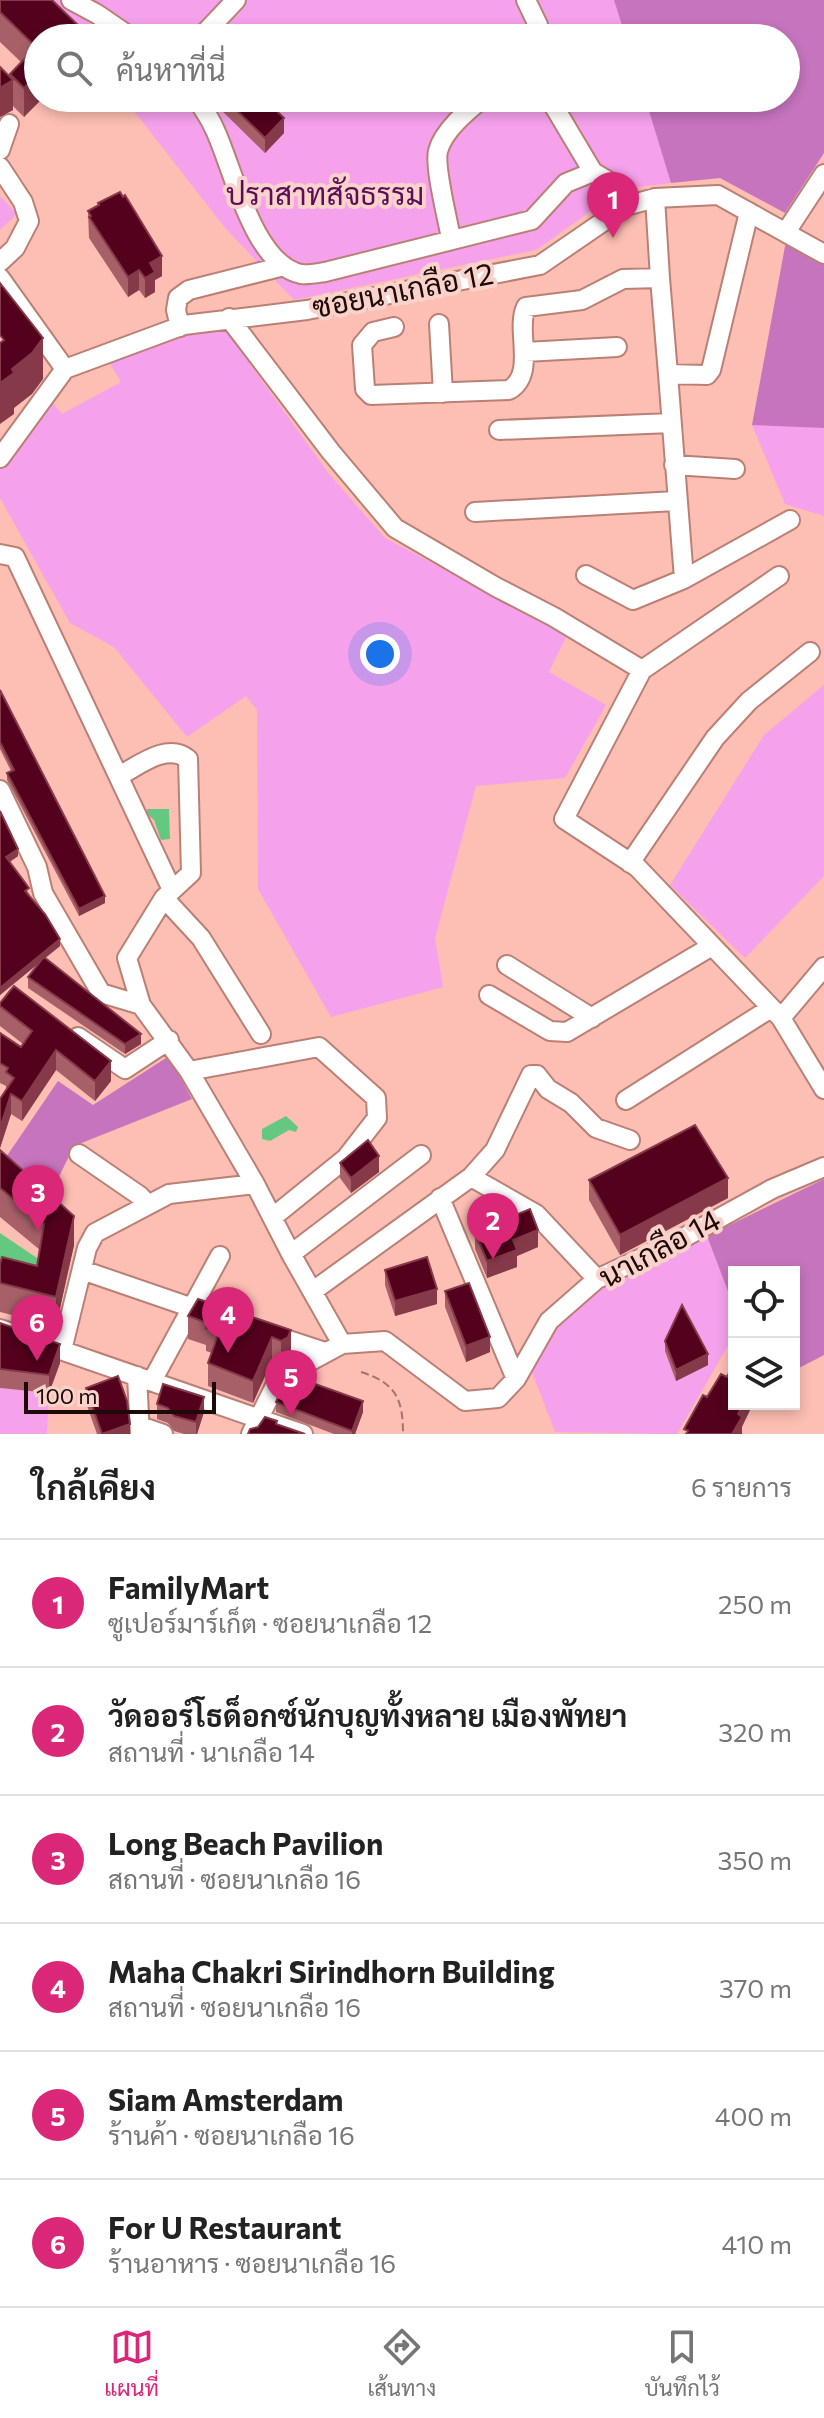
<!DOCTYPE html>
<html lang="th">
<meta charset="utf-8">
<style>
:root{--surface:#fff;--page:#f2f2f2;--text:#222;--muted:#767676;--line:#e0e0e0;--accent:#db2777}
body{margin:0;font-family:Commissioner,Sarabun,sans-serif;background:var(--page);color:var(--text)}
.controls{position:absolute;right:24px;bottom:24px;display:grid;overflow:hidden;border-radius:0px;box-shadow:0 4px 12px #0003}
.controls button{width:72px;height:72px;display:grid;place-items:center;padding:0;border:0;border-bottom:2px solid var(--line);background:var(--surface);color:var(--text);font:40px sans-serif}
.scale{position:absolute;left:24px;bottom:20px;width:192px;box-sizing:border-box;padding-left:8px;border:4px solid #1d0906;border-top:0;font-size:22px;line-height:28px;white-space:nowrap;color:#1d0906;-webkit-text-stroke:6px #f9d3cb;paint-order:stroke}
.you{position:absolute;left:380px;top:654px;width:28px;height:28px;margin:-20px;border:6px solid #fff;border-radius:50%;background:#1a73e8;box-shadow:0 0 0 12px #1a73e833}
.badge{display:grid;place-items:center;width:52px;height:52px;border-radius:50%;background:var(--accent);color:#fff;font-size:26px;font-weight:700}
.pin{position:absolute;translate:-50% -66px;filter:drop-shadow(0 2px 4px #0008)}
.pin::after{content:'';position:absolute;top:42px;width:28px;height:24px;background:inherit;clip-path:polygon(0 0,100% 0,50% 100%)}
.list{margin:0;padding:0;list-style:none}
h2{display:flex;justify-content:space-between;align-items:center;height:104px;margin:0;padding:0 32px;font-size:34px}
h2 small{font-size:26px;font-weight:400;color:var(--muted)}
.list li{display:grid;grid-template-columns:52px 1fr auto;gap:24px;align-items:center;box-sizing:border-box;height:128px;padding:0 32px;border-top:2px solid var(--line)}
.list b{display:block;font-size:30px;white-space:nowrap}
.list p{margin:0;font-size:26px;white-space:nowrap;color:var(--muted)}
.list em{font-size:26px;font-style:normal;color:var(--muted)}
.icon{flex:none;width:44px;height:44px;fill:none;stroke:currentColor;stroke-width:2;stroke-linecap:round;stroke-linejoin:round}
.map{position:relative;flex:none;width:824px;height:1434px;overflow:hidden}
.search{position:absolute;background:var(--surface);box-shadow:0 4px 12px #0003;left:24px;right:24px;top:24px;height:88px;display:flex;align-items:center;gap:20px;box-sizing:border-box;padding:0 28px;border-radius:44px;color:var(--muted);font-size:30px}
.sheet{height:872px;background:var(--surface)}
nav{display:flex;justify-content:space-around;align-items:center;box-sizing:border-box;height:112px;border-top:2px solid var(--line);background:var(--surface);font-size:22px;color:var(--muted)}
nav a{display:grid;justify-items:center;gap:4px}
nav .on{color:var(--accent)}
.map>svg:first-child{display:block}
</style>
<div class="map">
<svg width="824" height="1434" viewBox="0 0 824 1434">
<rect width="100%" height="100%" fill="#fdbeb3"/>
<path fill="#f5a1ec" d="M29,0H614L626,38H71Z
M124,98H645L671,183L622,189L536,250L294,300L226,229Z
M0,196L17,214L0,230Z
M226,331L329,474L385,538L567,635L549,672L606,705L565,778L476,786L435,938L443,987L331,1017L258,889L257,710L246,696L187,737L114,647L70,623L0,498V467L51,401L62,414L121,382L108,360L170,333Z
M752,425L824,428V516L785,504Z
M824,685V876L745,958L670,885L764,735Z
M707,1236L734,1307V1335L677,1434L555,1432L532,1372L554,1326L601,1287Z
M0,1388L49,1393L47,1434H0Z"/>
<path fill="#c674be" d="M614,0H824V153L785,213L720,178L671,183L645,98H786V38H626Z
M786,241L824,262V428L752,425Z
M169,1056L192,1099L74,1146L46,1203L0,1166L58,1081L93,1105Z
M824,1179V1355L797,1369L794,1364V1272H734V1307L707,1236Z"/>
<path fill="#65c880" d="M148,809H169L170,839L161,840L154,820L145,812Z
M286,1116L298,1127L296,1132L289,1130L270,1141L262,1139V1129Z
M0,1233L40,1260L37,1286L0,1276Z"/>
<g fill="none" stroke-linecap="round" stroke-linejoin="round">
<g stroke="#ba8075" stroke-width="22">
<path id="minor" d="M71,0L97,14L132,38
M526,0L538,25L540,38
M200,38L236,0
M196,98C203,108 210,118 215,130C233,168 253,264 301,274C308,275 318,273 325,272L532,220L566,183L593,172
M549,98L593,172L622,189L626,206
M0,150L9,124
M0,167L23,202L29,221L15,248L0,262
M655,198L660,278
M786,232L824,174
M451,239C448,220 434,167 438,151C443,131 467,111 483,98
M0,278L65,369
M229,318L331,452L395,528L496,587L554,617L642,670L564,819L637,867L781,1018L824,1089
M439,324L443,393
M180,327L176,310L178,298L189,290L284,266
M394,327L373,332L362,345L365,389L371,395L509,390C537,374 515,330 526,307L582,300L623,279L660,278L668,374L707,375L711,370L749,212
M525,352L617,347
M668,374L684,579L790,520
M499,430L671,423
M0,458L65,369L184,325L307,310L540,265L626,206L655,198L718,195L824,254
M674,465L735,469
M475,512L676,501
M0,554L15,557L172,890
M586,575L633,600L684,579
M642,670L779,576
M119,776C138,766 167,742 188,759L191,873L164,898L127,958L141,1005L189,1071L255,1184L291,1254L342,1344
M0,790L37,867L43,893L101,993L141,1005
M630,863L715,738L749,701L810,652
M164,898L201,938L261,1034
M507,965L592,1018
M489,995L550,1031L567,1032L712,946
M781,1018L824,967
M78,1037L125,1069L169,1040
M189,1071L319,1047L376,1098L377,1118L346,1158L273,1217
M626,1100L771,1008
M79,1154L140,1196L147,1204
M471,1177L536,1214L597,1279
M440,1198L516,1379
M291,1254L421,1155
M82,1270L216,1316
M313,1291L471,1177L495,1150L531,1075H537L548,1089L571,1103L596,1128L630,1140
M0,1329L303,1434
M270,1334L325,1352
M62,1350L87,1248L95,1233L169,1194L255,1184
M137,1376L140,1434
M152,1381L220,1256
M140,1426L163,1434
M251,1434L279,1378L342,1344L385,1341L465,1401L498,1398L516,1379L549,1321L597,1279L674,1243L772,1189L824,1167"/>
</g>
<path stroke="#a1746c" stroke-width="2" stroke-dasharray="8 4" stroke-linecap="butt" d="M361,1372C396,1383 403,1399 403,1434"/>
<use href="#minor" stroke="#fff" stroke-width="18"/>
</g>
<path fill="#a86068" d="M0,0L82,38L24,117L13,106V110L1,116L10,74L21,62L0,42Z
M215,98H263L284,133L265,153L215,104Z
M98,203L162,276L155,280V292L145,298L139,290L128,297L89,238L88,211L98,206Z
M0,690L105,903L79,916L7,780V773L11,771L0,749Z
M0,811L18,856L10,862L60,946L45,958L141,1044L125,1054L28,988V977L42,960L0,995Z
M0,1003L111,1081L95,1101L56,1070L22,1121L11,1114L0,1148V1099L6,1091V1086L0,1083V1033L21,1047L23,1044L0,1026Z
M0,1150L74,1245L56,1326L0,1312V1264L37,1266L40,1250L0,1217Z
M340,1163L379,1172L351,1193L340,1178Z
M589,1180L728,1198L620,1255L589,1200Z
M475,1232L538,1247L517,1256V1267L487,1278L475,1249Z
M385,1270L437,1304L395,1316L385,1285Z
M445,1291L490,1352L466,1362L445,1307Z
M188,1316L291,1330V1353L288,1359L281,1363L272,1360L253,1403L208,1386V1363L212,1353L206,1351V1345L188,1339Z
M0,1323L60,1363L49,1393L0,1388Z
M665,1341L708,1365L676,1381L665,1351Z
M86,1388L130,1434H97L86,1403Z
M276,1402L363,1412L355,1434H334L276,1412Z
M157,1404L204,1412L197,1434H184L174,1431L168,1423L157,1419Z"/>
<path fill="#863a49" d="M82,29V38H73Z
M38,74V98H43L24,117V88Z
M13,80V110L0,117V88Z
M284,118V133L265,153V138Z
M162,256V276L155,280V292L145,298V278L150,263Z
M139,270V290L128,297V277Z
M43,338V379L32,394L14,408V414L0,424V383L12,369Z
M18,849V856L6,864V857Z
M105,896V903L79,916V909Z
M60,939V946L0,995V988Z
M141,1034V1044L125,1054V1044Z
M56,1050V1070L22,1121V1101Z
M111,1061V1081L95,1101V1081Z
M11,1094V1114L0,1148V1128Z
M379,1156V1172L351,1193V1178Z
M728,1178V1198L620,1255V1235Z
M74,1216V1245L56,1326V1297Z
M538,1230V1247L517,1256V1267L487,1278V1261L513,1240Z
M437,1289V1304L395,1316V1301Z
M291,1330V1353L288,1359L281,1363V1341Z
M272,1337V1360L253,1403V1381Z
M490,1337V1352L466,1362V1346Z
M60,1344V1363L49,1393V1375Z
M708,1354V1365L676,1381V1370Z
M204,1397V1412L197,1434H196V1422Z
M363,1401V1412L355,1434H352V1431Z
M743,1404H752V1406L742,1427V1434H732L738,1414Z
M130,1424V1434H102Z"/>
<path fill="#53011c" stroke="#863a49" stroke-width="2" d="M0,0H52L82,29L73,38H38V74L24,88L10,74L36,47L0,12Z
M0,67L13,80L0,88Z
M224,98H263L284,118L265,138Z
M120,192L123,197L125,195L162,256L150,263L155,272L145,278L139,270L128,277L89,217L91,216L88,211L99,205L98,203Z
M0,283L43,338L32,353L12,369L14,373L0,383V343L4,340L0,335Z
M0,690L105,896L79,909L7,773L14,770L0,742Z
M0,811L18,849L6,857L29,888L25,891L45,914L60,939L0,988Z
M44,957L141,1034L125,1044L28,977Z
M14,986L111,1061L95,1081L56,1050L22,1101L11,1094L0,1128V1099L14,1078L6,1072L8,1068L0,1063V1033L21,1047L32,1031L0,1006V1003Z
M695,1125L728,1178L620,1235L589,1180Z
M368,1140L379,1156L351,1178L340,1163Z
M0,1150L74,1216L56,1297L0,1283V1264L2,1257L37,1266L44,1224L0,1188Z
M530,1209L538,1230L513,1240L517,1250L487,1261L475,1232Z
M427,1257L437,1289L395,1301L385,1270Z
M469,1283L490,1337L466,1346L445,1291Z
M198,1299L291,1330L288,1337L281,1341L272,1337L253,1381L208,1363L219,1332L206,1328L208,1323L188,1316Z
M682,1305L708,1354L676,1370L665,1341Z
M0,1323L60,1344L49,1375L0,1369Z
M729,1373L734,1375V1404H743L738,1414L742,1417L732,1434H686L688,1431L684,1429L703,1395L707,1397L721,1374L727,1377Z
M290,1375L363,1401L352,1431L276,1402L288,1376Z
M118,1376L127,1401L130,1424L102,1434L86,1388Z
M163,1384L204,1397L196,1422L174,1416L168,1408L157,1404Z
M265,1417L277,1421L276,1424L305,1434H248L250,1429L258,1427Z"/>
<g text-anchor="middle" stroke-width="8" stroke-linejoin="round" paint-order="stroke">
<g font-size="30" fill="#5a0e56" stroke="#f9d3cb">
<text x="325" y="205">ปราสาทสัจธรรม</text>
</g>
<g font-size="30" fill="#1d0906" stroke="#f9d3cb">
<text transform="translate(403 291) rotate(-11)" y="10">ซอยนาเกลือ 12</text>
<text transform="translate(660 1249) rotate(-28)" y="10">นาเกลือ 14</text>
</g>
</g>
</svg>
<div class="controls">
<button><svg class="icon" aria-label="locate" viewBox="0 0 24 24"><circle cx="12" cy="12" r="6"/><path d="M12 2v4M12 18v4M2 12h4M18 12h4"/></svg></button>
<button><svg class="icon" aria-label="layers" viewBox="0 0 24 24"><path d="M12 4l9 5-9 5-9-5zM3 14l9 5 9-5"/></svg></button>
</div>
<div class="scale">100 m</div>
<div class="you"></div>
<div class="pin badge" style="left:613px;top:238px">1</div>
<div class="pin badge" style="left:493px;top:1259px">2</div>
<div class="pin badge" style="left:38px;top:1231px">3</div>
<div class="pin badge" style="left:228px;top:1353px">4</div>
<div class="pin badge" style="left:291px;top:1416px">5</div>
<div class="pin badge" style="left:37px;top:1361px">6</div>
<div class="search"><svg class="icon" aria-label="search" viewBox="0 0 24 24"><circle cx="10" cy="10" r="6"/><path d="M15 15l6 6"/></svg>ค้นหาที่นี่</div>
</div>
<section class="sheet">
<h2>ใกล้เคียง<small>6 รายการ</small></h2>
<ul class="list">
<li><span class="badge">1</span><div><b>FamilyMart</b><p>ซูเปอร์มาร์เก็ต · ซอยนาเกลือ 12</p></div><em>250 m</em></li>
<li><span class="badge">2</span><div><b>วัดออร์โธด็อกซ์นักบุญทั้งหลาย เมืองพัทยา</b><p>สถานที่ · นาเกลือ 14</p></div><em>320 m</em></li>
<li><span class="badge">3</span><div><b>Long Beach Pavilion</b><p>สถานที่ · ซอยนาเกลือ 16</p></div><em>350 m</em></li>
<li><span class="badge">4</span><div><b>Maha Chakri Sirindhorn Building</b><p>สถานที่ · ซอยนาเกลือ 16</p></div><em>370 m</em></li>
<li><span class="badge">5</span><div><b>Siam Amsterdam</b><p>ร้านค้า · ซอยนาเกลือ 16</p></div><em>400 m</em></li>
<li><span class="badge">6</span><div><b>For U Restaurant</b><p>ร้านอาหาร · ซอยนาเกลือ 16</p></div><em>410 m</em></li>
</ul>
</section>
<nav>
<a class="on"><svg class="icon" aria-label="map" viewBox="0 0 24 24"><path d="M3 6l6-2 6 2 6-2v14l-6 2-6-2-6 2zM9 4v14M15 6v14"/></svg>แผนที่</a>
<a><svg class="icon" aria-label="directions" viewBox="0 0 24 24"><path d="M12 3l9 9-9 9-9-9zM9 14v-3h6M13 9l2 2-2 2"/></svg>เส้นทาง</a>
<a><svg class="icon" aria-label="saved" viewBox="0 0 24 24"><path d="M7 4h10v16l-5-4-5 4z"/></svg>บันทึกไว้</a>
</nav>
